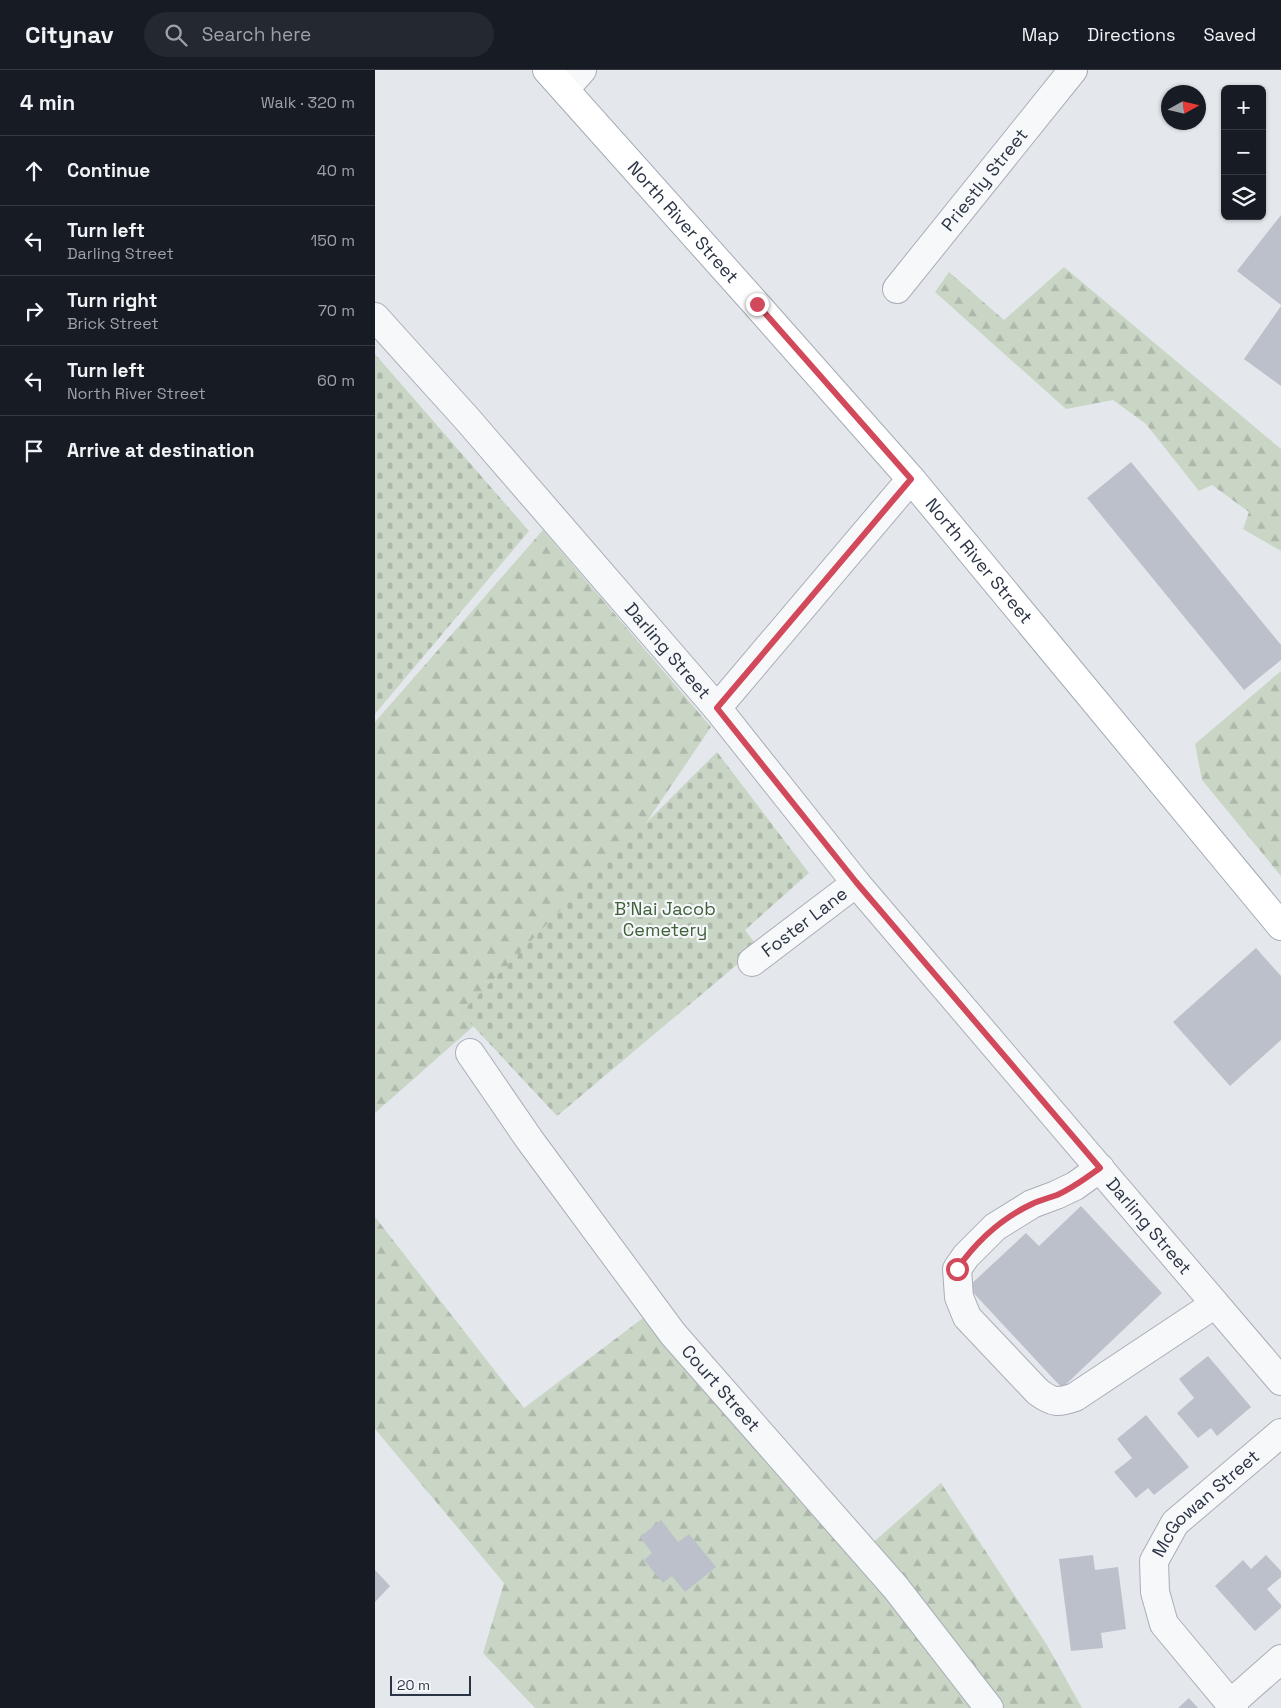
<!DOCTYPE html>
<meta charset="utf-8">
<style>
:root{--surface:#171b24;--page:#242831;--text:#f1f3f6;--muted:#9ea1a6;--line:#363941}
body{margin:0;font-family:"Space Grotesk",sans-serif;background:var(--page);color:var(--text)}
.controls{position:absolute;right:15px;top:15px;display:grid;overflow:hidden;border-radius:8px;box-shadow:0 1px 4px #0004}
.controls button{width:45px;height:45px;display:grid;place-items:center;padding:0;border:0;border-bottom:1px solid var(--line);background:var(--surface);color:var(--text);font:25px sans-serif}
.compass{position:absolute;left:786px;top:15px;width:45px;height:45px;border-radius:50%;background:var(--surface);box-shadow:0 1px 4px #0004;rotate:82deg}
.scale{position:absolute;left:15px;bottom:12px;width:81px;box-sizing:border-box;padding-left:5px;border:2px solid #2b3445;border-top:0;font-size:14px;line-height:18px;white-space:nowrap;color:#2b3445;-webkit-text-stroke:4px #f4f6f9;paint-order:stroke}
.stop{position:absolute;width:15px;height:15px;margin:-11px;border:4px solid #d1495b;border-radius:50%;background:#fff}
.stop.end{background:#d1495b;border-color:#fff;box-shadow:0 1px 5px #0008}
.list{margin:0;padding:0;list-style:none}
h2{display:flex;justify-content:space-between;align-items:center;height:65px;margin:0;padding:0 20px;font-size:21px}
h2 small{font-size:16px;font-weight:400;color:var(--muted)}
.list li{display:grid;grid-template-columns:32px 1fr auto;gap:15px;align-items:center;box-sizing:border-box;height:70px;padding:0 20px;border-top:1px solid var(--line)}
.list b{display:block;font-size:19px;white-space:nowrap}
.list p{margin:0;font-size:16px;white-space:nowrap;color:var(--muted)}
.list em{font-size:16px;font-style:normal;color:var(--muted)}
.icon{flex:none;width:28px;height:28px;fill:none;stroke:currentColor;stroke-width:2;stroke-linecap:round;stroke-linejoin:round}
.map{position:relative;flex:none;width:906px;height:1638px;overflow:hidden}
header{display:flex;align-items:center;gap:30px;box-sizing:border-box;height:70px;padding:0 25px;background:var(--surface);border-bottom:1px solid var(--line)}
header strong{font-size:24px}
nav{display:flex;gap:28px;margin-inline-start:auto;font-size:18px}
.search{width:350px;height:45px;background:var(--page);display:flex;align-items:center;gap:12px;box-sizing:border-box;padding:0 18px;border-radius:28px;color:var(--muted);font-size:19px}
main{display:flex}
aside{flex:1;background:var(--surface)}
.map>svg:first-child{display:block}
</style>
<header>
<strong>Citynav</strong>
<div class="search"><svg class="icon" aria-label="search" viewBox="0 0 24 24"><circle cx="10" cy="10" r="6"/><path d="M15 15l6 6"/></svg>Search here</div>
<nav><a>Map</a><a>Directions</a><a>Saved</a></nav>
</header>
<main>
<aside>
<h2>4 min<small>Walk · 320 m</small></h2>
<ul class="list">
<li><svg class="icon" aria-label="ahead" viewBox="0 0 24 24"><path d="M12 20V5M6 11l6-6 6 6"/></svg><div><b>Continue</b></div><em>40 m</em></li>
<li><svg class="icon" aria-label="left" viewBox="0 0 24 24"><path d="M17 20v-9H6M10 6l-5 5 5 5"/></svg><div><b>Turn left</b><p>Darling Street</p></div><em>150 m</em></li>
<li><svg class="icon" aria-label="right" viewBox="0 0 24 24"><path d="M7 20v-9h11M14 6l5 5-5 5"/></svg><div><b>Turn right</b><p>Brick Street</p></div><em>70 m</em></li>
<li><svg class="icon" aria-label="left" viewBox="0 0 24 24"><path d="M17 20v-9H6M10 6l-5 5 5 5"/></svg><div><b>Turn left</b><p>North River Street</p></div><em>60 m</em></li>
<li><svg class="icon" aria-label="arrive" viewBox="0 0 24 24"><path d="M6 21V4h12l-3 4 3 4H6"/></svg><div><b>Arrive at destination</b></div></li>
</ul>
</aside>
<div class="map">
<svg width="906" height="1638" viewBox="0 0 906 1638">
<defs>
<pattern id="forest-firs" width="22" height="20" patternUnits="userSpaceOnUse" patternTransform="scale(1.25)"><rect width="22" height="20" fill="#c9d6c5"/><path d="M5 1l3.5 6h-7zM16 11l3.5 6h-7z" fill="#adb8ab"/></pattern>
<pattern id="cemetery-stones" width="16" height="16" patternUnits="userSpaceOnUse" patternTransform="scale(1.25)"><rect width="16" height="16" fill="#c9d6c5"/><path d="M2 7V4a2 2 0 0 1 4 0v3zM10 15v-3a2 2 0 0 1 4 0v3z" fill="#adb8ab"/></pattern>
</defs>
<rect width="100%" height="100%" fill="#e4e7ec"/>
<path fill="url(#forest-firs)" d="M689,197L906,379V481L868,459L874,442L837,415L824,421L771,354L738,330L691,339L560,222L574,202L629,250Z
M168,460L336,657L185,880L0,1043V652Z
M906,601V806L827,710L820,674Z
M0,1147L149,1338L268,1248L479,1489L566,1413L672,1575L707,1638H160L108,1583L129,1513L0,1359Z"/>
<path fill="url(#cemetery-stones)" d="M0,284L154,461L0,644Z
M342,682L434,803L370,860L383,877L182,1046L86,943L232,792Z"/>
<path fill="#bbc0ca" d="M906,145V235L862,201Z
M906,236V316L869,289Z
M756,392L906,575V590L869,620L712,428Z
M881,878L906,906V970L855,1016L798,952Z
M706,1136L787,1223L687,1318L593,1217L651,1163L664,1176Z
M833,1286L876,1337L842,1366L836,1358L823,1368L802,1343L819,1328L804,1309Z
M771,1345L814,1397L779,1425L773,1418L761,1428L739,1402L757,1388L742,1369Z
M286,1450L303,1472L314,1464L341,1497L310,1522L297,1506L288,1513L269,1490L277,1483L265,1467Z
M718,1485L720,1500L743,1497L751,1559L726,1563L728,1578L696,1581L684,1489Z
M891,1485L906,1501V1507L892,1519L906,1535V1538L880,1561L840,1516L868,1490L876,1499Z
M0,1500L15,1516L0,1532Z
M814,1628L823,1638H803Z"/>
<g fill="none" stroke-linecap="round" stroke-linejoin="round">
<g stroke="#a9aeb7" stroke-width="30">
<g id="minor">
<path d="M190,19L207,0"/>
<path id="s1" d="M522,219L698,0"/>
<path id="s2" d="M0,247L93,350L342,638L481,813L906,1311"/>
<path d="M342,638L536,409"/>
<path id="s3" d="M377,892L481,813"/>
<path id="s4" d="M95,983L154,1069L298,1264L521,1518L614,1638"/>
<path d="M725,1098L700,1116L681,1125L657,1134L620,1157L591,1186L582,1199L584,1227L592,1247L663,1322C678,1333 683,1333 700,1327L840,1234"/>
<path d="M855,1634L906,1589"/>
<path id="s5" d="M859,1638L789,1554L780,1522L779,1491L800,1453L906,1363"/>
</g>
</g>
<g stroke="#a3abb8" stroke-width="30">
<g id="major">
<path id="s6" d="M172,0L381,234L536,409L906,856"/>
</g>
</g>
<use href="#minor" stroke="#f7f8fa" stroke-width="28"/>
<use href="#major" stroke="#fff" stroke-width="28"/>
</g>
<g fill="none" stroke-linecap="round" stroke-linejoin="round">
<path stroke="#d1495b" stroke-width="6" d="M382,234L536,409L342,638L481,812L725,1098C711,1108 698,1118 682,1125C674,1128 665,1130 657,1134C627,1148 601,1172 582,1199"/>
</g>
<g text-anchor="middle" stroke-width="4.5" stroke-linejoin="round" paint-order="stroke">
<g font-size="18" fill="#2b3445" stroke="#f4f6f9">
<text dy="6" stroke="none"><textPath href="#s1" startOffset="140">Priestly Street</textPath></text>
<text dy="6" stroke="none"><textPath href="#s6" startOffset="204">North River Street</textPath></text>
<text dy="6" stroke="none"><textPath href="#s6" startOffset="654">North River Street</textPath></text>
<text dy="6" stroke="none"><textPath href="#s2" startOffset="444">Darling Street</textPath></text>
<text dy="6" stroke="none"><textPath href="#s3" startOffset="66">Foster Lane</textPath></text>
<text dy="6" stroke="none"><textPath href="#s2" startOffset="1194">Darling Street</textPath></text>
<text dy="6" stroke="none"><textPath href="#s4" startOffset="419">Court Street</textPath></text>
<text dy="6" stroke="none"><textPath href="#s5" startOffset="252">McGowan Street</textPath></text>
</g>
<g font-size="18" fill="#3f6138" stroke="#f4f6f9">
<text x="290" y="845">B'Nai Jacob<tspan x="290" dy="21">Cemetery</tspan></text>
</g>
</g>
</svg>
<div class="controls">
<button>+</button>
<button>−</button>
<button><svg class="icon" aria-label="layers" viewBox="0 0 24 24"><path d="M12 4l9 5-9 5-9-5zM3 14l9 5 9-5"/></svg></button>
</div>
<svg class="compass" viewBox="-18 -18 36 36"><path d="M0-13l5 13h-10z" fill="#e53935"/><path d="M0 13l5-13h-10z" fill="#9ea1a6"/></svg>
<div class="scale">20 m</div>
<div class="stop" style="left:582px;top:1199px"></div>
<div class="stop end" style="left:382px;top:234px"></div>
</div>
</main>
